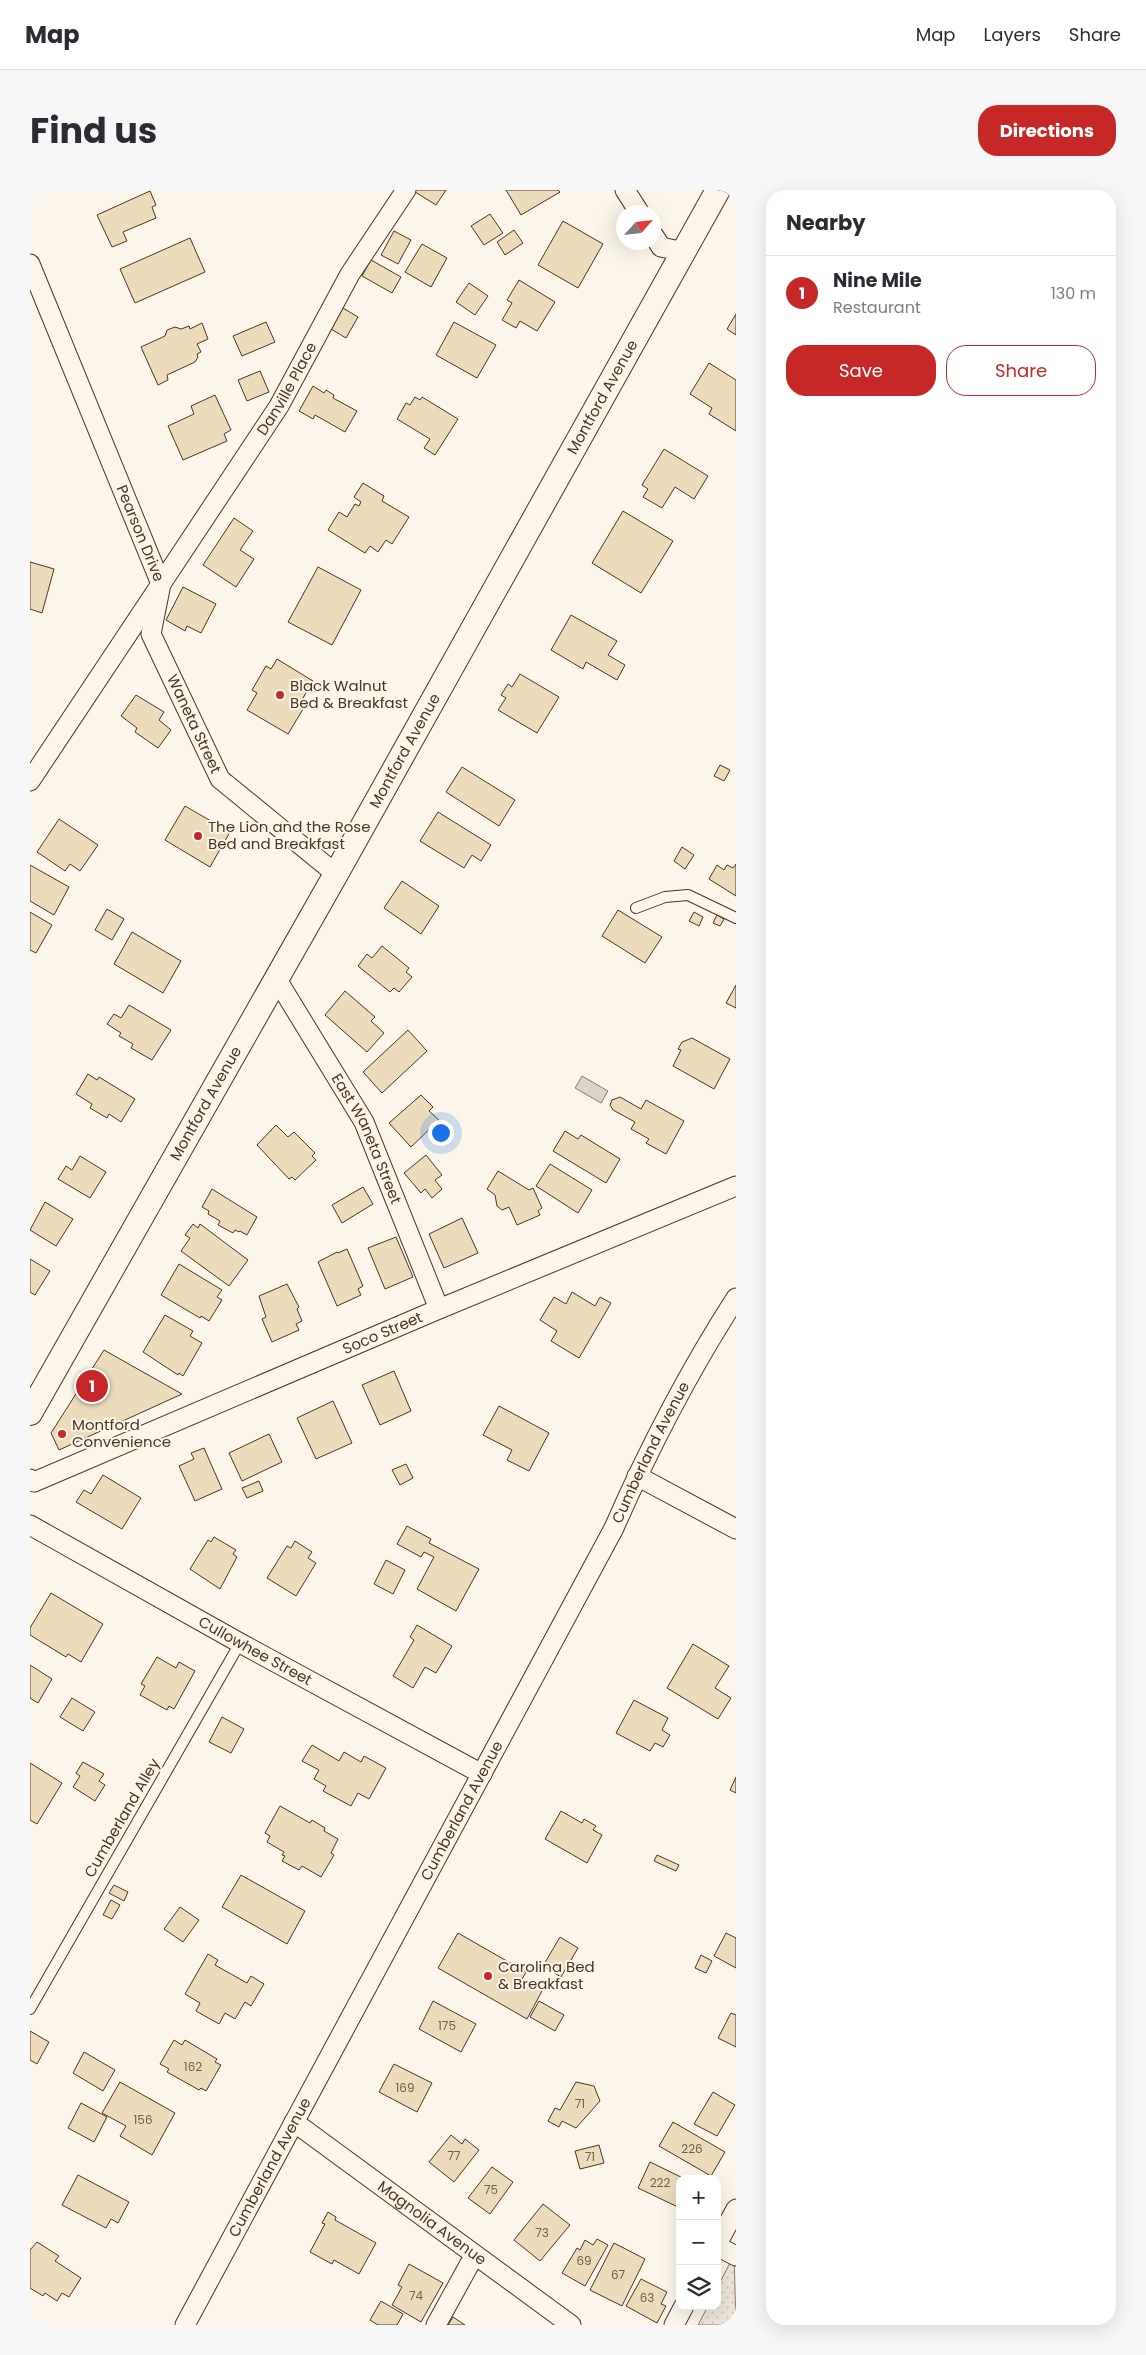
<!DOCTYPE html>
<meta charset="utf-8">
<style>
:root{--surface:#fff;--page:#f7f7f7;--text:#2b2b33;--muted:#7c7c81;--line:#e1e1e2;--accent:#c62828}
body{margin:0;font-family:Poppins,sans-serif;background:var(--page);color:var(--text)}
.controls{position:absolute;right:15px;bottom:15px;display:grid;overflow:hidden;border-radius:10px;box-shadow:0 5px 20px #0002}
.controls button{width:45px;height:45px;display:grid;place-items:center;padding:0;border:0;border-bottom:1px solid var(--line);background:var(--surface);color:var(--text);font:25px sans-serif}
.compass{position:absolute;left:586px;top:15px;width:45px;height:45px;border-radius:50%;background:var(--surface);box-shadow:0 5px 20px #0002;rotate:63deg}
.you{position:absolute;left:410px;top:942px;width:18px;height:18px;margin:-12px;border:4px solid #fff;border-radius:50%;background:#1a73e8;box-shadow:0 0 0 8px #1a73e833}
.badge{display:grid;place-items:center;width:32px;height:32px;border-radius:50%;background:var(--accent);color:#fff;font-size:16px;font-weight:700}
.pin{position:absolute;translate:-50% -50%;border:2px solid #fff;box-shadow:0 1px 5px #0006}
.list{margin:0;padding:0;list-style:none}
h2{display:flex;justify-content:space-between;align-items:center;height:65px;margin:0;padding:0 20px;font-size:21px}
h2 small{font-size:16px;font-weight:400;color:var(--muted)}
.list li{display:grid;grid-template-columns:32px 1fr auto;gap:15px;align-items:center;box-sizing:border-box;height:75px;padding:0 20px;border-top:1px solid var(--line)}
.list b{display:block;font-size:19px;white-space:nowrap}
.list p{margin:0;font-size:16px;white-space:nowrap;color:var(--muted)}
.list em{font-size:16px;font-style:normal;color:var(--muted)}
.actions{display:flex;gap:10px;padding:15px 20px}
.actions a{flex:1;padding:11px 0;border:1px solid var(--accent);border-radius:20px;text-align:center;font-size:18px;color:var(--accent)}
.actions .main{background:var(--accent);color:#fff}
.icon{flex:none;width:28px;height:28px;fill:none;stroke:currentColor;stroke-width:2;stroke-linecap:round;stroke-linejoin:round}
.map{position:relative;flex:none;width:706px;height:2135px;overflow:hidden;border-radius:20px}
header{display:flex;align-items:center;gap:30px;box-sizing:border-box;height:70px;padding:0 25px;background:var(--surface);border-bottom:1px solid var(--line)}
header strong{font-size:24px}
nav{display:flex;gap:28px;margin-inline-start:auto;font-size:18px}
.intro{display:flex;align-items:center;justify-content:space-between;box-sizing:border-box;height:120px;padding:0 30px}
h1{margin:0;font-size:35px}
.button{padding:12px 22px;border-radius:20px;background:var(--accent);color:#fff;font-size:18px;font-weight:700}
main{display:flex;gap:30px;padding:0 30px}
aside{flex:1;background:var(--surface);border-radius:20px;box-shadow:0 5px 20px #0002}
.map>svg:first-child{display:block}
</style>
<header>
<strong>Map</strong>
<nav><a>Map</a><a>Layers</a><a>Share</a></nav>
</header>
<div class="intro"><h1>Find us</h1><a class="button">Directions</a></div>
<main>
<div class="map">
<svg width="706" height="2135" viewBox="0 0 706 2135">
<defs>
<pattern id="grass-dots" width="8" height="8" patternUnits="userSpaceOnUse" patternTransform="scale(1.25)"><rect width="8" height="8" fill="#ede6d9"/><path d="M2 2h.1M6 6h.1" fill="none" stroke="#cdc6ba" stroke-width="1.8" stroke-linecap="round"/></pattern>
</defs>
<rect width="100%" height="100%" fill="#fbf6e9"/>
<path fill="url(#grass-dots)" stroke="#887966" d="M704,2065L706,2135H668L678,2116H687V2098Z"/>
<path fill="#dcd4c6" stroke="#887966" d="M552,886L578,901L571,913L545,898Z"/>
<path fill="#ecdcbc" stroke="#4a3520" d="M382,0H416L406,15Z
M476,0H528L530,2L491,25Z
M120,1L126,15L122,17L126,28L93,42L97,51L82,57L67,25Z
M460,24L473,43L454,55L441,36Z
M533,31L573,54L548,98L508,75Z
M484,40L493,53L475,65L467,52Z
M364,41L381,50L368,74L351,65Z
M160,48L175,82L105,113L90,79Z
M392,54L417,68L401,97L375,82Z
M341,70L371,87L362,103L332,86Z
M489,90L525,112L507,141L490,131L486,138L472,130L482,113L477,110Z
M439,93L458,106L445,125L426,112Z
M313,118L328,127L316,148L301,139Z
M706,124V145L697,139Z
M236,132L245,152L212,166L203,146Z
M424,132L466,155L447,188L406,165Z
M172,133L178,149L167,154L171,162L167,164L168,167L165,172L137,185L138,190L128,195L111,157L135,146L137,140L145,137L151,139L159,136L160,139Z
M679,173L706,190V241L679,224L682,218L660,204Z
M230,181L239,202L217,211L208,190Z
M283,196L294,203L296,200L304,205L303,208L327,221L315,242L285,225L283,229L269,221Z
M185,205L201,240L194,244L197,251L153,270L138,236L164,224L161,216Z
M385,207L390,210L392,207L428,229L405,265L394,258L400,249L367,229L376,213L380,215Z
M634,259L678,286L664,309L645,297L632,318L613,307L618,299L612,295Z
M333,293L354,306L352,311L379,327L362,354L356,350L348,362L340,356L335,363L298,340L309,322L317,327L325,314L329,316L331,312L324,307Z
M593,321L643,351L611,403L562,373Z
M204,328L223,341L210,360L224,369L206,397L173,375Z
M0,372L24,379L12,423L0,419Z
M288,377L331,400L302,455L258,432Z
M153,397L186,414L171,443L157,436L155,441L136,430Z
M541,425L587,451L578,465L595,475L587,490L556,472L553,479L521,460Z
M247,469L283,491L273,508L278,511L258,544L217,520L227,503L222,500L236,476L241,479Z
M490,484L529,507L507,543L468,520L476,508L471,505L478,494L482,497Z
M106,505L134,522L129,530L141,540L128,558L105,542L107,538L91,526Z
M690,575L700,580L694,591L684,586Z
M432,577L485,610L469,636L416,602Z
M155,616L200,642L180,677L135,650Z
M408,622L461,655L451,671L442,665L434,678L390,651Z
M29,629L68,655L50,681L40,674L35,681L7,662Z
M652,657L664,665L655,679L644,671Z
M706,674V706L679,689L687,675L694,680L697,675L703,678Z
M0,675L39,697L24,725L0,711Z
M372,691L409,716L391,744L354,718Z
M77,719L94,729L82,750L65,740Z
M588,720L632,747L615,773L572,746Z
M0,722L22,735L6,763L0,760Z
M664,722L673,727L669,736L659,731Z
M687,725L694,729L690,736L683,733Z
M102,742L151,771L133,803L84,774Z
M352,756L379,778L376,782L382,787L369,802L364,798L360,802L328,776L337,764L342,768Z
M706,795V818L696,813Z
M315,801L345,827L341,831L354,843L337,862L295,825Z
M99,815L141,840L122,870L101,858L103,854L89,846L91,843L77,834L84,824L91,828Z
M378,840L397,861L352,903L333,882Z
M662,848L700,869L684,899L643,876L651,860L648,859L652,852Z
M58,884L67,890L69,887L105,909L91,932L79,924L77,928L60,918L62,914L46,904Z
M391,905L403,917L399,921L409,930L381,957L359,933Z
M590,907L611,919L616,910L654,931L636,964L616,953L619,949L601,939L605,932L583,920L580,915L582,910Z
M246,935L258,947L264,942L285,963L282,966L286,970L265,990L262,987L259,989L227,955Z
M535,941L548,949L551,945L590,969L576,993L523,961Z
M396,965L412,985L405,990L412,999L402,1008L395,999L391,1003L374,983Z
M50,966L76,982L60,1008L28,989L36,976L42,980Z
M520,974L562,1000L548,1023L506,996Z
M468,981L499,1000L503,998L512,1018L508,1021L510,1025L487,1035L479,1017L472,1020L467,1016L465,1005L457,999Z
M333,997L343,1014L312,1033L302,1015Z
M182,999L227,1027L217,1045L210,1041L209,1042L205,1040L203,1043L188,1035L190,1031L178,1024L179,1021L172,1017Z
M15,1012L43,1029L26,1056L0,1040Z
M432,1028L448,1063L414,1078L399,1044Z
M163,1034L168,1038L170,1034L218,1070L199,1096L151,1061L160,1048L155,1045Z
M366,1047L383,1087L355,1099L338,1058Z
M317,1059L333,1096L328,1099L331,1105L307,1116L288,1072L307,1062L308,1063Z
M0,1069L20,1081L5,1105L0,1102Z
M149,1074L192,1100L187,1107L192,1110L179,1131L171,1126L170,1128L131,1105Z
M257,1094L269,1117L267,1119L272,1131L266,1134L269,1140L242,1152L232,1129L236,1127L229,1106Z
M542,1102L565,1116L570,1107L581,1113L549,1168L521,1151L527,1141L510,1130L524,1107L536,1114Z
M135,1125L163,1141L160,1146L172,1153L153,1186L149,1183L148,1185L113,1162Z
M74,1160L152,1204L29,1260L21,1243Z
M364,1181L381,1221L350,1235L332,1195Z
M303,1211L322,1253L286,1269L267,1228Z
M469,1216L519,1243L499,1281L477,1270L482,1260L453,1245Z
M239,1244L252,1272L212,1291L199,1263Z
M174,1258L192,1299L165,1311L149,1276L164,1269L161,1263Z
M376,1274L383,1288L370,1295L362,1280Z
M73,1285L111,1308L92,1339L46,1312L54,1300L61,1304Z
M229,1291L233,1301L217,1308L212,1298Z
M377,1336L401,1349L399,1353L449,1379L426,1421L387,1399L404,1367L394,1362L391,1367L367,1354Z
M184,1347L206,1360L203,1364L207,1367L190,1399L160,1379L178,1350L181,1352Z
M265,1351L282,1362L278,1368L286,1373L266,1406L237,1388L257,1356L261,1358Z
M356,1370L375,1380L363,1404L344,1394Z
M21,1403L73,1434L51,1472L38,1464L36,1467L0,1445V1438Z
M387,1435L422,1456L406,1483L395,1477L383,1498L363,1486L384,1450L380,1447Z
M663,1454L699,1476L685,1498L701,1508L688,1529L637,1498Z
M127,1467L146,1478L149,1472L165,1481L144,1519L139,1516L137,1520L110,1505L115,1496L111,1494Z
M0,1475L22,1489L8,1513L0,1508Z
M42,1508L65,1522L53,1541L30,1527Z
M604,1510L638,1528L632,1540L640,1545L633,1557L625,1553L620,1561L586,1543Z
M192,1527L214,1539L201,1563L179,1552Z
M282,1555L309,1571L314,1562L331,1572L334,1566L356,1578L339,1609L328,1603L321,1616L293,1601L296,1596L284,1589L289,1580L272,1571Z
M53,1572L74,1584L69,1591L75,1595L65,1611L43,1597L50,1586L46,1583Z
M0,1573L32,1593L7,1634L0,1630Z
M706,1587V1603L700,1600Z
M250,1616L280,1633L282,1630L295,1638L294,1641L308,1649L301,1663L304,1665L291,1687L272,1676L269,1680L252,1671L255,1666L252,1665L254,1662L237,1652L240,1646L235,1643Z
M531,1621L552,1633L554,1629L566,1636L563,1640L572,1645L557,1673L515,1649Z
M627,1665L649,1675L646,1681L624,1671Z
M211,1685L275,1721L257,1754L192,1717Z
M84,1695L98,1702L94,1711L79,1703Z
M81,1710L90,1715L82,1729L73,1725Z
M150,1717L169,1730L153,1752L134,1739Z
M428,1743L496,1782L492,1789L512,1801L497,1829L408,1778Z
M696,1743L706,1748V1778L684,1766Z
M530,1747L548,1758L531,1787L513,1776Z
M178,1764L188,1770L185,1775L217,1793L221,1786L234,1794L221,1816L215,1812L205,1829L195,1823L189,1834L166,1821L170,1813L155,1804Z
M671,1765L682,1771L676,1783L665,1778Z
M403,1811L446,1834L431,1862L389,1839Z
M509,1811L534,1825L525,1841L500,1827Z
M701,1823L706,1825V1857L688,1848Z
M0,1841L19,1852L7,1874L0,1870Z
M144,1850L152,1855L155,1850L187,1869L185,1872L191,1875L176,1901L171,1898L169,1900L137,1882L139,1879L130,1874Z
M54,1862L85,1880L73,1901L43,1883Z
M364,1874L402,1893L387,1922L349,1902Z
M90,1892L145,1923L122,1965L90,1946L96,1936L72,1923Z
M546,1892L564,1896L570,1911L546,1938L532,1931L529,1937L518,1931L525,1918L530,1920Z
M683,1902L705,1915L687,1946L664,1934Z
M51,1913L77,1927L64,1952L38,1938Z
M643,1932L695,1962L681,1986L629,1956Z
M421,1945L432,1954L435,1949L449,1960L424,1992L399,1972Z
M569,1955L574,1973L550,1979L545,1961Z
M620,1972L655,1989H650V2018L608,1998Z
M462,1977L483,1992L460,2024L438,2008Z
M48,1985L99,2012L88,2033L81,2029L76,2038L32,2015Z
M513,2014L540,2035L510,2071L484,2050Z
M298,2022L306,2027L305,2030L346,2053L329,2084L304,2070L302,2074L280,2062L295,2034L292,2033Z
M567,2049L578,2055L555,2096L532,2083L547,2058L550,2060L555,2050L563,2055Z
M7,2052L29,2066L25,2071L51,2088L39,2107L32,2103L27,2111L15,2103L13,2106L0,2098V2060Z
M584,2053L615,2069L592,2116L560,2100Z
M379,2074L413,2093L391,2132L362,2115L372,2097L368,2095Z
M611,2089L637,2102L631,2114L636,2116L627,2133L596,2116Z
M351,2111L373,2124L367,2135H348L340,2130Z
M423,2127L435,2135H418Z"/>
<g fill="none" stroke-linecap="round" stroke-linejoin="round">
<g stroke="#4a3520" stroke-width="12">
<path id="service" d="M606,718L635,707L658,705L706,728
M0,1819L210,1453"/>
</g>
<g stroke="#4a3520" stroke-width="21">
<g id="minor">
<path d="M595,0L609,22"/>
<path d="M624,46L631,57L654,62"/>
<path id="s1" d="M0,74L131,394L0,591"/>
<path id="s2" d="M306,684L190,589L121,444L131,394L249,216L320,84L376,0"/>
<path id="s3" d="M246,788L334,932L409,1119"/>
<path d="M607,1286L706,1339"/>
<path id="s4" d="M0,1289L4,1292L409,1119L706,996"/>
<path id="s5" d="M0,1335L210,1453L452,1584"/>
<path id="s6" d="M264,1932L541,2135"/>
<path d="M687,2054L706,2019"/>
<path d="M687,2056L706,2066"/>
<path id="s7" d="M155,2135L584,1338C619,1258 659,1181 706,1108"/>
<path d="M406,2135L444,2066"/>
<path d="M644,2135L654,2116"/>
</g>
</g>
<g stroke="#4a3520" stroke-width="26">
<g id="tertiary">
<path id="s8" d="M0,1223L306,684L688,0"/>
</g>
</g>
<use href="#service" stroke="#fbf6e9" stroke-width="10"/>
<use href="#minor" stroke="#fbf6e9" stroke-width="19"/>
<use href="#tertiary" stroke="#fbf6e9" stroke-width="24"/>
</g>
<g fill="#c62828" stroke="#fbf6e9" stroke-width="2">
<circle cx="250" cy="505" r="5"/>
<circle cx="168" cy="646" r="5"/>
<circle cx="32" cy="1244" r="5"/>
<circle cx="458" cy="1786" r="5"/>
</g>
<g text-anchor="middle" stroke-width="4" stroke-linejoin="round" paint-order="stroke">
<g font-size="12" fill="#725f47">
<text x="417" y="1840">175</text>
<text x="163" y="1881">162</text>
<text x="375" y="1902">169</text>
<text x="550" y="1918">71</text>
<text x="113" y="1934">156</text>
<text x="662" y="1963">226</text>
<text x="424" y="1970">77</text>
<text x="560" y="1971">71</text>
<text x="630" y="1997">222</text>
<text x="461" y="2004">75</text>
<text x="512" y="2047">73</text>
<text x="554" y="2075">69</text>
<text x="588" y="2089">67</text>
<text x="386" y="2110">74</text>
<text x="617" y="2112">63</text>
</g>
<g font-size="15" fill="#4a3520" stroke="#fbf6e9">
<text dy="5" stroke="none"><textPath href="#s2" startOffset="594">Danville Place</textPath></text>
<text dy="5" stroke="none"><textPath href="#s8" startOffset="1166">Montford Avenue</textPath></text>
<text dy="5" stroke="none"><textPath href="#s1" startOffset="291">Pearson Drive</textPath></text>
<text transform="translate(164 534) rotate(65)" y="5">Waneta Street</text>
<text dy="5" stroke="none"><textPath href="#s8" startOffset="761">Montford Avenue</textPath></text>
<text dy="5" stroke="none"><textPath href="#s8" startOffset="356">Montford Avenue</textPath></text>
<text dy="5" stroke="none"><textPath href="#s3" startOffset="185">East Waneta Street</textPath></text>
<text dy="5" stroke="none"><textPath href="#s4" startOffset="384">Soco Street</textPath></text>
<text dy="5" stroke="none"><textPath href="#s7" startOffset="989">Cumberland Avenue</textPath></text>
<text dy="5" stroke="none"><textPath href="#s5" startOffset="258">Cullowhee Street</textPath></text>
<text dy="5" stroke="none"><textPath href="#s7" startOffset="584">Cumberland Avenue</textPath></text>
<text transform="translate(92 1628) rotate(-60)" y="5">Cumberland Alley</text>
<text dy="5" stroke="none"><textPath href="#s7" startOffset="179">Cumberland Avenue</textPath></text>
<text dy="5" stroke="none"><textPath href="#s6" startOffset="171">Magnolia Avenue</textPath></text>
</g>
<g font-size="15" fill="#4a3520" stroke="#fbf6e9" text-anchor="start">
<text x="260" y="501">Black Walnut<tspan x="260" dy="17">Bed &amp; Breakfast</tspan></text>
<text x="178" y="642">The Lion and the Rose<tspan x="178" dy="17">Bed and Breakfast</tspan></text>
<text x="42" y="1240">Montford<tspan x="42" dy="17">Convenience</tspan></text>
<text x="468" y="1782">Carolina Bed<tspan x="468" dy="17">&amp; Breakfast</tspan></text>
</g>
</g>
</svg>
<div class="controls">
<button>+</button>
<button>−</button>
<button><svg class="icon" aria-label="layers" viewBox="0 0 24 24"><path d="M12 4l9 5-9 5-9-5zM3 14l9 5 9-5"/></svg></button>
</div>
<svg class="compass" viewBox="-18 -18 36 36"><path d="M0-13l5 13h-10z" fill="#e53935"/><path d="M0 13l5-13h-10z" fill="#7c7c81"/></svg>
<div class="you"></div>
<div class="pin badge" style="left:62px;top:1196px">1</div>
</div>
<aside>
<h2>Nearby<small></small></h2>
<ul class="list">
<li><span class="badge">1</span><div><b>Nine Mile</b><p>Restaurant</p></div><em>130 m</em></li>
</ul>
<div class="actions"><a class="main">Save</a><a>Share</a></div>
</aside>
</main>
